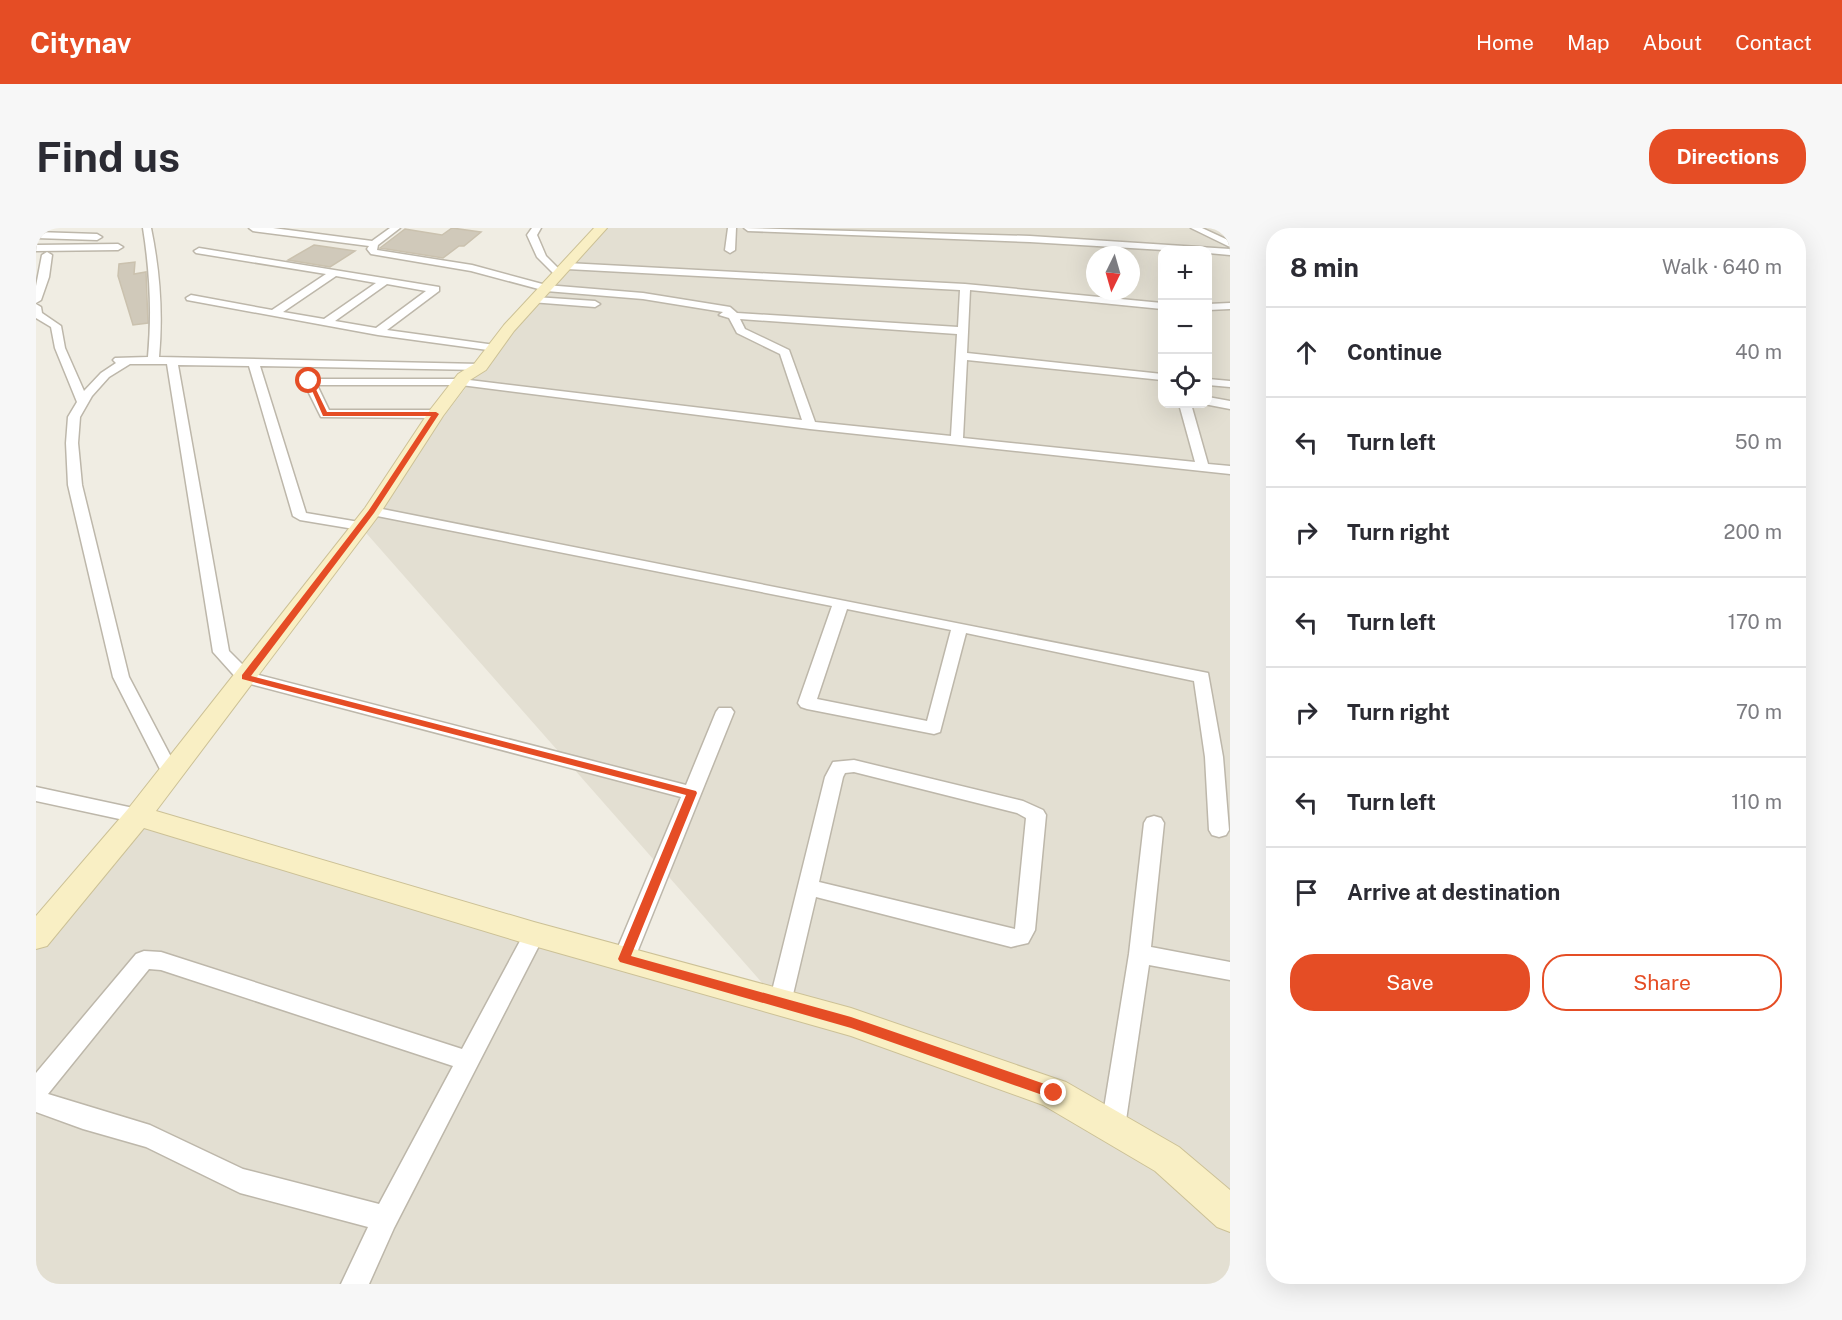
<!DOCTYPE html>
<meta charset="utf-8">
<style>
:root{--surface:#fff;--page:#f7f7f7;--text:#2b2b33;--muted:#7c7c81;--line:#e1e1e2;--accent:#e54d25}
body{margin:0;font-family:"Public Sans",sans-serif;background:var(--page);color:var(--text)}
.controls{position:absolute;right:18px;top:18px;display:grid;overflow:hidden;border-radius:12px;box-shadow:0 6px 24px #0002}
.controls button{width:54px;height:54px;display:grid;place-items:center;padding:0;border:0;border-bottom:2px solid var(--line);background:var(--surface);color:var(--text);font:30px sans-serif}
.compass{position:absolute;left:1050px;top:18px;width:54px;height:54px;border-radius:50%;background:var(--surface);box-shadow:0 6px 24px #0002;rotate:185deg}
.stop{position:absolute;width:18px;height:18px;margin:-14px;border:4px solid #e54d25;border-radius:50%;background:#fff}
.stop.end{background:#e54d25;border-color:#fff;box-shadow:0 2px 6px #0008}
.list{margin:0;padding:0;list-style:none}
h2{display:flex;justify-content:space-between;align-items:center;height:78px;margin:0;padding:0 24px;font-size:26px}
h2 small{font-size:20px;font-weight:400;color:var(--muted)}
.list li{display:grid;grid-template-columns:39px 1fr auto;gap:18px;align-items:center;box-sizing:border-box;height:90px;padding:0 24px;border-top:2px solid var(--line)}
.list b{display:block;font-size:22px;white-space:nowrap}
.list em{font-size:20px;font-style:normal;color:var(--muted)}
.actions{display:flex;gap:12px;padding:18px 24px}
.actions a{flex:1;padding:14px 0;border:2px solid var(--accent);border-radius:24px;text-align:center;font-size:21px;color:var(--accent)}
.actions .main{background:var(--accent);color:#fff}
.icon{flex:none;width:33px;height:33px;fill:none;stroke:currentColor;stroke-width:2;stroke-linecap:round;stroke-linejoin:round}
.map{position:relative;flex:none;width:1194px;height:1056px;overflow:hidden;border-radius:24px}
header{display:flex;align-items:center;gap:36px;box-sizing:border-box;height:84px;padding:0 30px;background:var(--accent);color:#fff}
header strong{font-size:28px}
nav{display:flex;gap:33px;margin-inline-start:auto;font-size:21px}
.intro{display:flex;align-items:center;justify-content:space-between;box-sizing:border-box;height:144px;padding:0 36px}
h1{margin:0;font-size:42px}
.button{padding:15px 27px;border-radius:24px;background:var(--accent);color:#fff;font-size:21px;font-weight:700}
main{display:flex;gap:36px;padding:0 36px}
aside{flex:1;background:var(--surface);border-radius:24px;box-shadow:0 6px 24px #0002}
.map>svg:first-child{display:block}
</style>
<header>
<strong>Citynav</strong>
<nav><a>Home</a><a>Map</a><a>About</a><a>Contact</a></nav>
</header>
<div class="intro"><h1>Find us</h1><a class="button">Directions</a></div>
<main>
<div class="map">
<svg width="1194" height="1056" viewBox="0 0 1194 1056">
<rect width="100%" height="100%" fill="#f0ede3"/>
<path fill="#e3dfd2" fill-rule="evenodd" d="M565,0H1194V1056H0V701L102,588L743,774L324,298L457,124ZM1126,22H1172V176H1126ZM1059,27H1095V63H1059Z"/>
<path fill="#d0c9ba" stroke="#cac1ae" stroke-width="1.5" d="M416,0L445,4L428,18H423L407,30L344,20L369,1L406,7Z
M278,17L319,23L294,39L252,32Z
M99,34L98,46L110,44L112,95L97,97L82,48L83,36Z"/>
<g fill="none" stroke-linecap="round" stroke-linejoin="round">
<g stroke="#bdb7aa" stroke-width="3">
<path id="street" d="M107,0H115C124,44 127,85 123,129L444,136L450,139L444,142L224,138L270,285L329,295L331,298L329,301L324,302L264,292L257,288L213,138L142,137L193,423L215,445L650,557L680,484L683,480H695L698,484L596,737L588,740L580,737L577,731L645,569L203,453L177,424L131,136H94L73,149L56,168L44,189L42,215L46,257L93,449L144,546L141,551L135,552L129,551L77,449L32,257L30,215L32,189L41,174L19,120L15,99L0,90V76L5,79L6,85L25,98L29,120L48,163L65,145L80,135L77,132L79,130L112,129C116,85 114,44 107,0Z
M213,0H237L336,13L354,0H364L342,17L341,22L436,37L510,57L607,65L694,79L701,85L922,99L924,62L531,41L526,38L531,35L929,56L1126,75V81L934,62L931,125L1126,146V152L931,132L927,210L1159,234L1143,176H1155L1172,236L1194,238V246L774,201L425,157H281L293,182H400L406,186L400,190L285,189L267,153L269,151H425L766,192L744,126L701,105L693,90L683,87L687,84L607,71L510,63L435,43L335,26L331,21L333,18L217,3ZM704,91L921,106L915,208L779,194L753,122L709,101Z
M496,0H505L501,7L510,28L526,44V48H520L501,29L491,7Z
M692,0H700L699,22L694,25L689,22Z
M708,0L994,8L1194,21V27L1172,25V22H1128L994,14L712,3Z
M1155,0H1166L1194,13V19Z
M0,4L61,6L66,9L61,12L0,10Z
M0,17L82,16L87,19L82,22L0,23Z
M163,20L403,59V63L351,102L459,117L464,120L459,123L342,107L151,72L150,70L155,67L236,82L290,46L160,25L158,23ZM300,48L340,55L288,91L247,84ZM351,56L390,63L340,100L299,93Z
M11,24L16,27L13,49L5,72L0,75V58L6,27Z
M499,69L559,73L564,76L559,79L495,74V70Z
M1194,75V81L1172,82V76Z
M1172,151L1194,153V159L1172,157Z
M1172,169L1194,173V181L1168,176H1172Z
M336,279L1172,445L1187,529L1193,602L1190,607L1183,609L1176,607L1173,602L1169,529L1158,453L930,405L904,504L898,506L771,481L765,479L762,475L796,378L331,286L329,283ZM811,381L915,402L891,493L781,471Z
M818,532L987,573L1007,582L1010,587L999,702L992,715L975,719L780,669L755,775L752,782L744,785L736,782L733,775L789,549L797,534ZM818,544L981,585L990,590L979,701L783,654L807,549L809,545Z
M0,559L102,581L109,583L112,588L109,593L102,595L0,573Z
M1118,588L1125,590L1128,595L1115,719L1194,734V752L1113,737L1089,899L1086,907L1077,910L1068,907L1065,899L1093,726L1108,595L1111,590Z
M498,697L505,700L509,706L358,1000L333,1056H305L332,999L204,965L110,919L47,901L0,884V845L100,726L108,723L125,724L426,821L491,700ZM113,741L125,742L417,838L343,976L207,941L114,897L12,866Z"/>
</g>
<g stroke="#ccc196" stroke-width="2">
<path id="secondary" d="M558,0H571L478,103L450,142L434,152L407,188L343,287L120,583L498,694L815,780L1018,850L1030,854L1143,919L1194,962V1004L1181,999L1119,943L1007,877L815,808L498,718L108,600L11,718L0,721V688L92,581L329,280L394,182L422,146L438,136L468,97Z"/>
</g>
<use href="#street" fill="#fff" fill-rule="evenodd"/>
<use href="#secondary" fill="#f9efc4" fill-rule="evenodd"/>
</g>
<path fill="#e54d25" d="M271,151L276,153L291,184H400L403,186L338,285L215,448L660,563L661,565L595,728L815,789L1023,861L1024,865L1023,869L1018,871L815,800L584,734L582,731L650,567L206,451V447L333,282L395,188H287Z"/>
</svg>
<div class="controls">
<button>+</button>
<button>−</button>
<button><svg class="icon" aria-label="locate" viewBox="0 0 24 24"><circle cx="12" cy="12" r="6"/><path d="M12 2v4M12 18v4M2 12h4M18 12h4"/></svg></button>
</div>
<svg class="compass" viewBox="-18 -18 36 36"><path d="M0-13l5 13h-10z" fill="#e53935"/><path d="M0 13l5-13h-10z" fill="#7c7c81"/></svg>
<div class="stop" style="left:273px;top:153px"></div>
<div class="stop end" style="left:1018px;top:865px"></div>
</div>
<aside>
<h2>8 min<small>Walk · 640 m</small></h2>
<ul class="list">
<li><svg class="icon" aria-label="ahead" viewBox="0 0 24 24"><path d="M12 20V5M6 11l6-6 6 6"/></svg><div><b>Continue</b></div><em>40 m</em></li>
<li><svg class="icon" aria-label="left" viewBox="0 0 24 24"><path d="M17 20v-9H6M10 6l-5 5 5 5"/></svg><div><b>Turn left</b></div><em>50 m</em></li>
<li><svg class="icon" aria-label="right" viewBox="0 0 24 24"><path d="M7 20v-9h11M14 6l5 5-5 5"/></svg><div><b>Turn right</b></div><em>200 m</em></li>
<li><svg class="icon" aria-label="left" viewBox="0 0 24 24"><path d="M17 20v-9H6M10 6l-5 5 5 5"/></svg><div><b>Turn left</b></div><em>170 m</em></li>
<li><svg class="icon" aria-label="right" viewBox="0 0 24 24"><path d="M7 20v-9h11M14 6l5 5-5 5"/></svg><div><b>Turn right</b></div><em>70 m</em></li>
<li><svg class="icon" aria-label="left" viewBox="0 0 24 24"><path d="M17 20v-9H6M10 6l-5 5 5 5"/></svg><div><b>Turn left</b></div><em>110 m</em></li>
<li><svg class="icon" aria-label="arrive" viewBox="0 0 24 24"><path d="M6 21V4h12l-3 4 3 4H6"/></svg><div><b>Arrive at destination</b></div></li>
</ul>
<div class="actions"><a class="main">Save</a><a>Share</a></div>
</aside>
</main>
